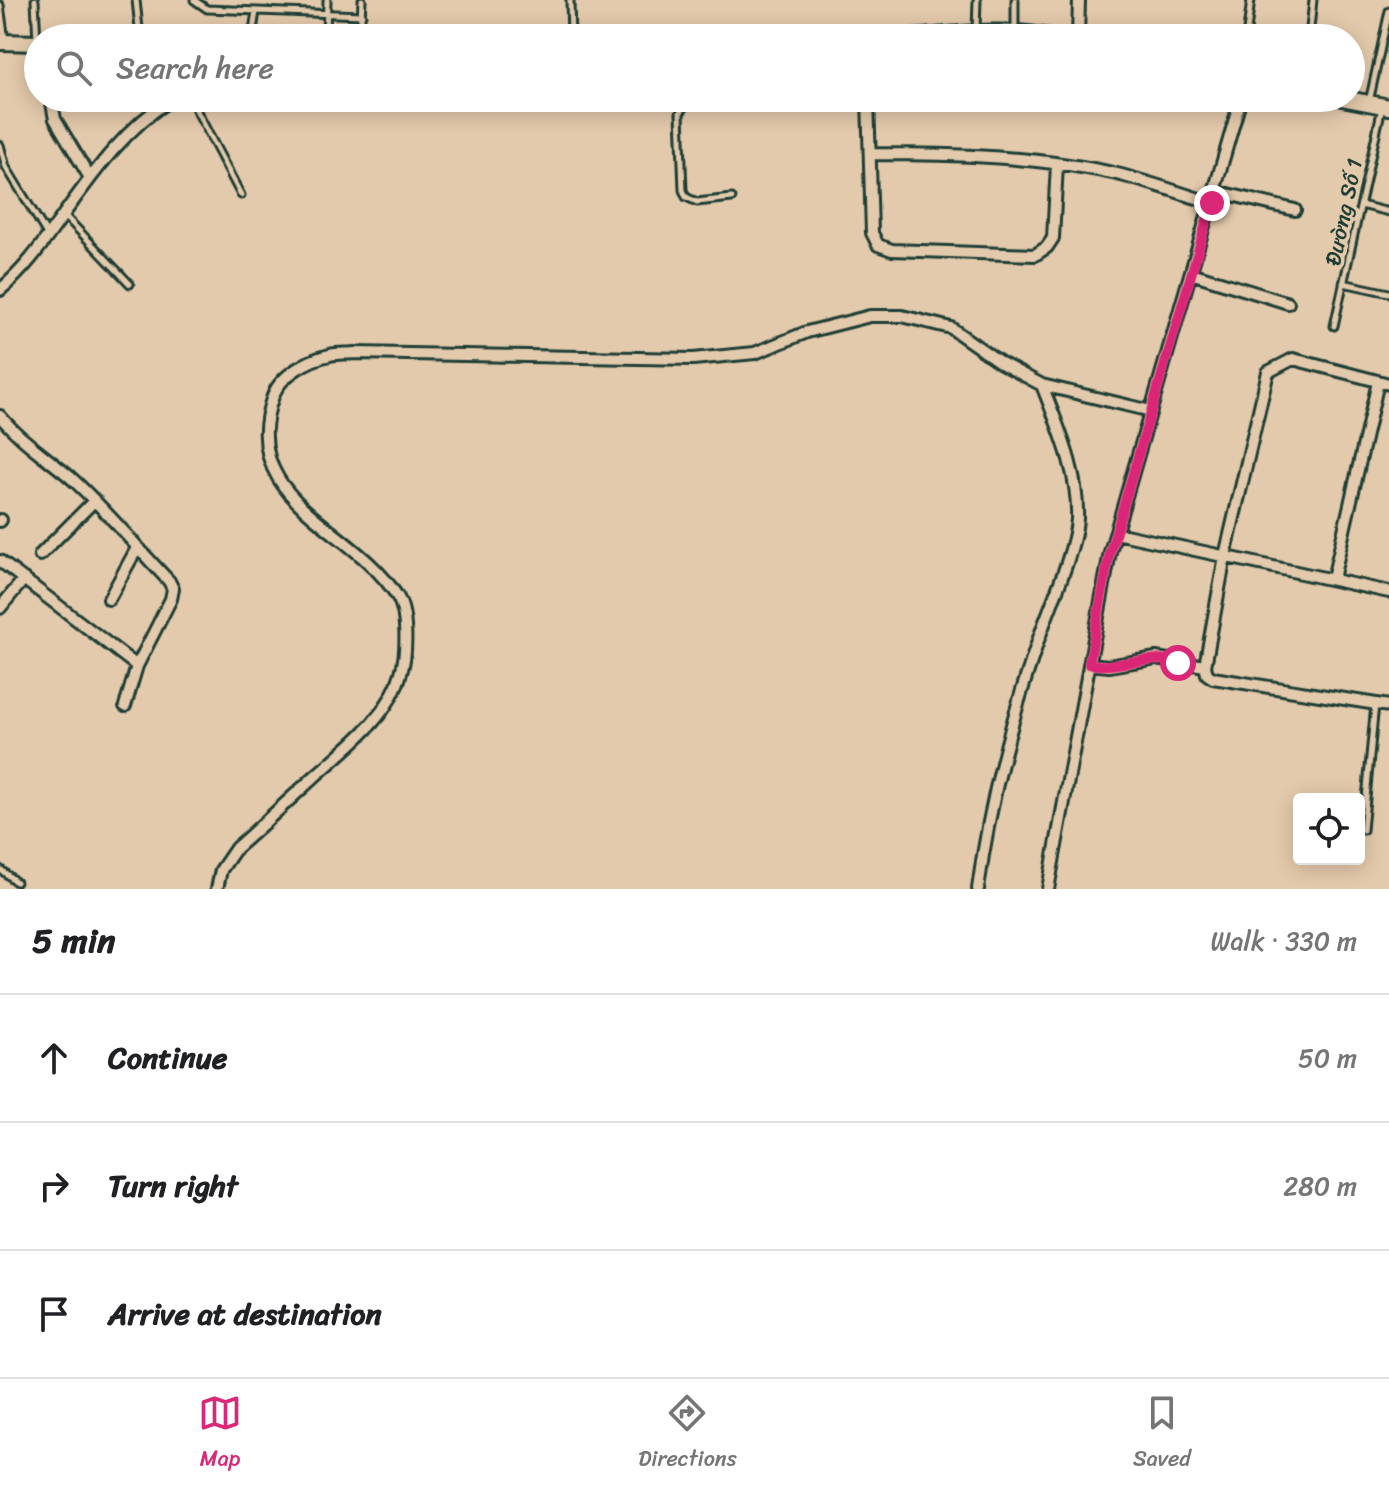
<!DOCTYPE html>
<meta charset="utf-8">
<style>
:root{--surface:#fff;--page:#f6f6f6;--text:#202124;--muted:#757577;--line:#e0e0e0;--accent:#db2777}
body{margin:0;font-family:Sriracha,sans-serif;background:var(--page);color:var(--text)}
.controls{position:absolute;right:24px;bottom:24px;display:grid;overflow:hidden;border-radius:8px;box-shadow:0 4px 20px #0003}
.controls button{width:72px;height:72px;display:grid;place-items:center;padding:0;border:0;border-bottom:2px solid var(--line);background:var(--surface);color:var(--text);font:40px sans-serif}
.stop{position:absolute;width:24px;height:24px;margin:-18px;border:6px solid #db2777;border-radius:50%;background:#fff}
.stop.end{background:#db2777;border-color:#fff;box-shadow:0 2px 8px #0008}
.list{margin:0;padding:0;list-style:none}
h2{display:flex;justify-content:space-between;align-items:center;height:104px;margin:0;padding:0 32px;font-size:34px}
h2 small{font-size:26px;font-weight:400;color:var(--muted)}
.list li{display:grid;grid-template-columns:52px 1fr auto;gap:24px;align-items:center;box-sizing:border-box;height:128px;padding:0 32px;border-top:2px solid var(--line)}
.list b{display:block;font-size:30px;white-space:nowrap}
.list em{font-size:26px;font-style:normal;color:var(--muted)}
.icon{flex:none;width:44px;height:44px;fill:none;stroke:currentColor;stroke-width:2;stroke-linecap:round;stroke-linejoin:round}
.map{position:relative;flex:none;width:1389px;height:889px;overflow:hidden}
.search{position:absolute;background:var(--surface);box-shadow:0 4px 20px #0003;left:24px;right:24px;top:24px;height:88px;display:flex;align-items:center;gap:20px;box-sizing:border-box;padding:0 28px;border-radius:44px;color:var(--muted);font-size:30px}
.sheet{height:488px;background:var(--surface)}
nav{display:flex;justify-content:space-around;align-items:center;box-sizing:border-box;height:112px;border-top:2px solid var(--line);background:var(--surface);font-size:22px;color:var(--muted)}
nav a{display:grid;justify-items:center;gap:4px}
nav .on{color:var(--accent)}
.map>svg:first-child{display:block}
</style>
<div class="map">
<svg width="1389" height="889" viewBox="0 0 1389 889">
<rect width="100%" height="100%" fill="#e4caac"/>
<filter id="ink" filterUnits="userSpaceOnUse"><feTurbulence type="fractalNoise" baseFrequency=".0125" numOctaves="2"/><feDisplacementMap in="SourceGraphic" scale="16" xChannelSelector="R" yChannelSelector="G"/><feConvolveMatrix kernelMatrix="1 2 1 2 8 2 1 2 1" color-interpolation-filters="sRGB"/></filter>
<g filter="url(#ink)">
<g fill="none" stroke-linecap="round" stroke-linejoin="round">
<g stroke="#1f3d34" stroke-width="11">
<path id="lane" d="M35,0L37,42
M136,0L140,38
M194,0L207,9L362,15
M570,0L571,38
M0,5L5,41
M976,31L977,0
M1015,32V0
M252,38L256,11
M326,38L327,0
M360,38L362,0
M1246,38L1251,0
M1309,38L1313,0
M190,98L241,195
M697,98L687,104L680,113L683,190L686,197L697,202L732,198
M1369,102L1389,11
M0,145L6,167L48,236
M1361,205L1389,212
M64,215L130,284
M1343,283L1389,293
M1334,326L1382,107
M1363,830L1375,704
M0,869L16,882"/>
</g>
<g stroke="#1f3d34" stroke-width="16">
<path id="street" d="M1078,38L1079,0
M51,98L55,119L90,178
M868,98L872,233L878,245L892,250L1035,255L1047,247L1053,238L1057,165
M871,154C952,154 1038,156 1117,174C1149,182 1180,193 1212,203
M1215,191L1295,210
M1191,273L1288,303
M0,290C23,271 39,249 56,225C90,178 123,129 173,98
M1389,384L1293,359L1268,372L1225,556L1205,666L1207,674L1213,678L1389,706
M0,416C20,440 46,457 70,477C105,508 136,547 169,581L173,589L171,599L137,666L125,706
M0,521L1,520
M1116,533L1389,592
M40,555L94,501
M0,561L137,666
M1333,579L1378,382
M109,599L137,548
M0,608L24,579
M1089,664L1109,666L1156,658L1205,666
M217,889L221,870L236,848C262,825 287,802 313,778C345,749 389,718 401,673C407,654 408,613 397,596C354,526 235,501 273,396C280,375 310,359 330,355C337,353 347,354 354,353L693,359L755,353L807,332L870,316H902L951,328L1001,363L1042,385L1151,411
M978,889C989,805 1011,720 1038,641C1049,608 1075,552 1077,519C1079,472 1058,427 1042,385
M1048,889L1110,552L1241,98"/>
</g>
<g stroke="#1f3d34" stroke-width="20">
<path id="secondary" d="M911,38C960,34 1008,28 1056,38
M0,42L38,43
M1342,98L1389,107"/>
</g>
<use href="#lane" stroke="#e4caac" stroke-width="5"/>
<use href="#street" stroke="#e4caac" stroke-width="10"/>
<use href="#secondary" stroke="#e4caac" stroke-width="14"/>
</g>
</g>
<g fill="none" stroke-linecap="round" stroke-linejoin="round" filter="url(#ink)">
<path stroke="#db2777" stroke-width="10" d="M1178,663C1148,652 1119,670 1089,664L1110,552L1212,203"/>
</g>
<g text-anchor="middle" stroke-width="7" stroke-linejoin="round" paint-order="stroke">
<g font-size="22" fill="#1f3d34" stroke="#e4caac">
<text transform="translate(1343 212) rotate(-78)" y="8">Đường Số 1</text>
</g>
</g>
</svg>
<div class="controls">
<button><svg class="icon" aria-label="locate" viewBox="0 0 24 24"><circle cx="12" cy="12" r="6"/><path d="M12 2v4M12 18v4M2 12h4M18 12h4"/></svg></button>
</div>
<div class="stop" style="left:1178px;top:663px"></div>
<div class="stop end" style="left:1212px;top:203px"></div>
<div class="search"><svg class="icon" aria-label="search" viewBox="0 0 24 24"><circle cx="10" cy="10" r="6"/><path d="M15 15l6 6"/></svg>Search here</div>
</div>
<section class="sheet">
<h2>5 min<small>Walk · 330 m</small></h2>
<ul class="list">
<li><svg class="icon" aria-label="ahead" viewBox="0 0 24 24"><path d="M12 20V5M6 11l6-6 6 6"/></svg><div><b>Continue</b></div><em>50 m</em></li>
<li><svg class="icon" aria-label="right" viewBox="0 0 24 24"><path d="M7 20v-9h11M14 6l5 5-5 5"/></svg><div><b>Turn right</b></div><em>280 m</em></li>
<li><svg class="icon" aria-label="arrive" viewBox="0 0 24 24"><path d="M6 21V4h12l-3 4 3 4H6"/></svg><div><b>Arrive at destination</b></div></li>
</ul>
</section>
<nav>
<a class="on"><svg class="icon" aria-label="map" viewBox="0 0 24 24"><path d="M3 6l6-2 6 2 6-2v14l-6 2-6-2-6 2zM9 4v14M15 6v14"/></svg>Map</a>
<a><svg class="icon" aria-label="directions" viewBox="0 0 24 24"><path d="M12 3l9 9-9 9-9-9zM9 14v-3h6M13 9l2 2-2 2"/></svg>Directions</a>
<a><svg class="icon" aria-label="saved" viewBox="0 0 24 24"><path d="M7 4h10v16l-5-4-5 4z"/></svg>Saved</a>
</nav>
